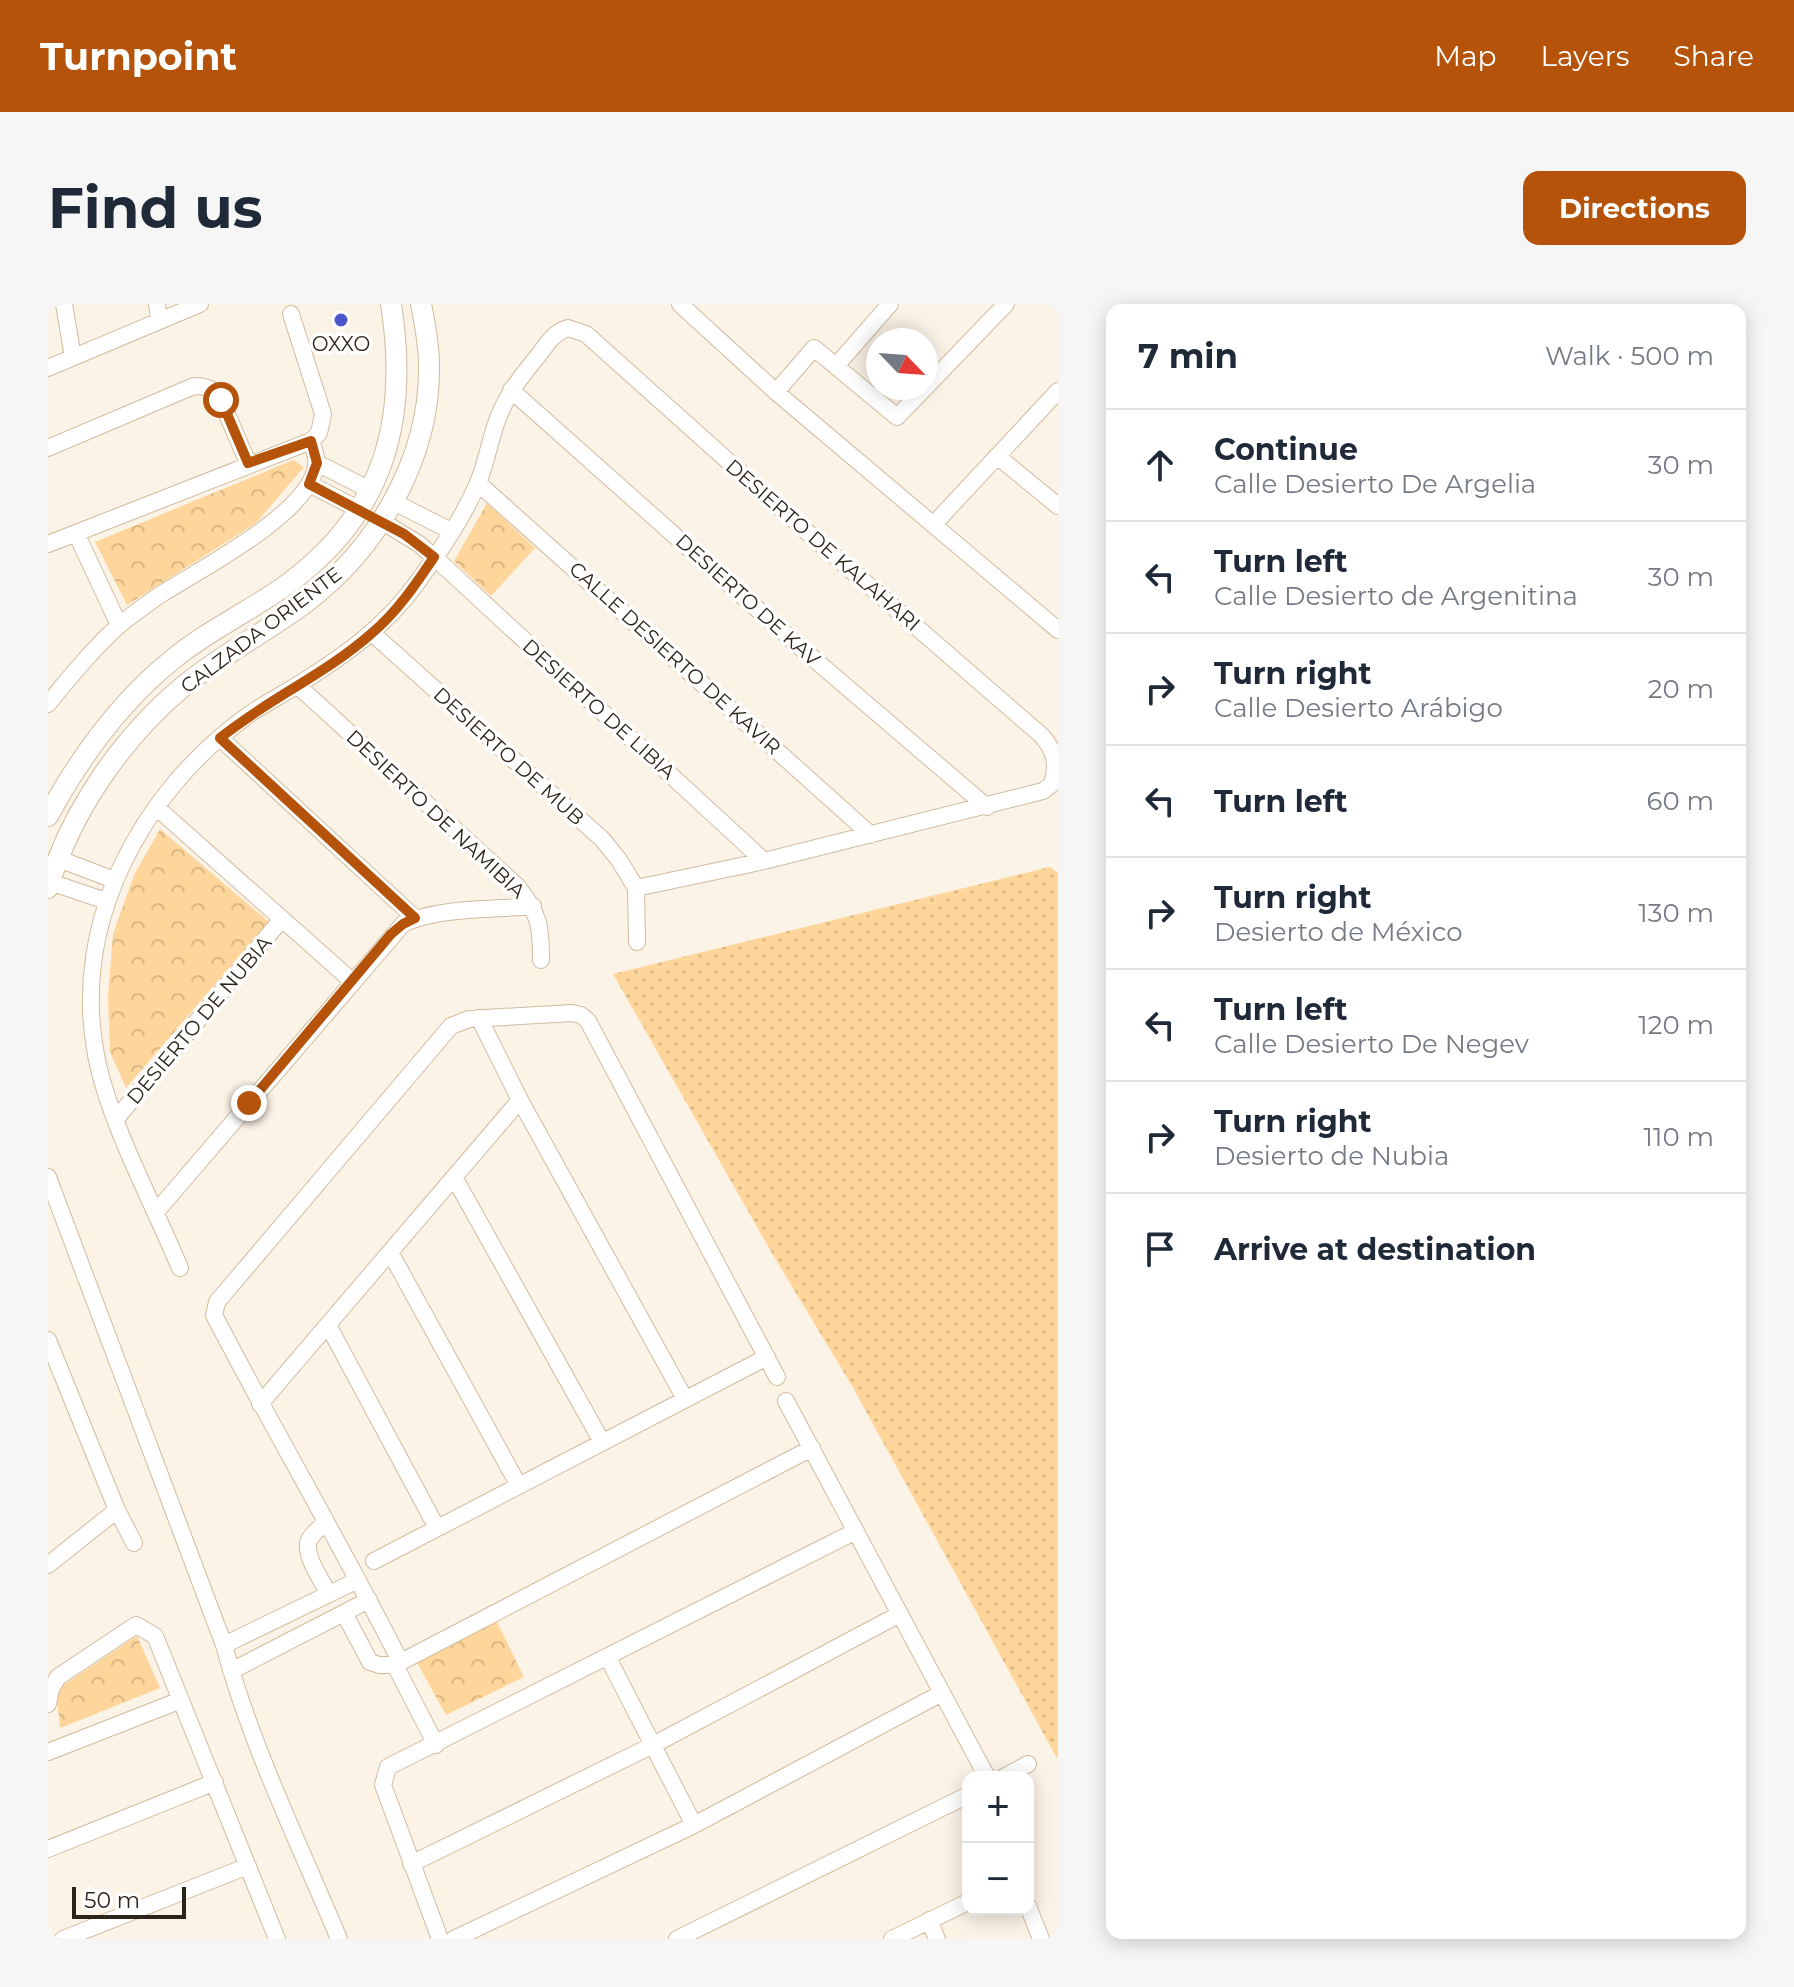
<!DOCTYPE html>
<meta charset="utf-8">
<style>
:root{--surface:#fff;--page:#f6f6f7;--text:#1f2937;--muted:#747a83;--line:#e0e1e3;--accent:#b45309}
body{margin:0;font-family:Montserrat,sans-serif;background:var(--page);color:var(--text)}
.controls{position:absolute;right:24px;bottom:24px;display:grid;overflow:hidden;border-radius:16px;box-shadow:0 4px 20px #0003}
.controls button{width:72px;height:72px;display:grid;place-items:center;padding:0;border:0;border-bottom:2px solid var(--line);background:var(--surface);color:var(--text);font:40px sans-serif}
.compass{position:absolute;left:818px;top:24px;width:72px;height:72px;border-radius:50%;background:var(--surface);box-shadow:0 4px 20px #0003;rotate:115deg}
.scale{position:absolute;left:24px;bottom:20px;width:114px;box-sizing:border-box;padding-left:8px;border:4px solid #2c2418;border-top:0;font-size:22px;line-height:28px;white-space:nowrap;color:#2c2418;-webkit-text-stroke:6px #fff;paint-order:stroke}
.stop{position:absolute;width:24px;height:24px;margin:-18px;border:6px solid #b45309;border-radius:50%;background:#fff}
.stop.end{background:#b45309;border-color:#fff;box-shadow:0 2px 8px #0008}
.list{margin:0;padding:0;list-style:none}
h2{display:flex;justify-content:space-between;align-items:center;height:104px;margin:0;padding:0 32px;font-size:34px}
h2 small{font-size:26px;font-weight:400;color:var(--muted)}
.list li{display:grid;grid-template-columns:52px 1fr auto;gap:24px;align-items:center;box-sizing:border-box;height:112px;padding:0 32px;border-top:2px solid var(--line)}
.list b{display:block;font-size:30px;white-space:nowrap}
.list p{margin:0;font-size:26px;white-space:nowrap;color:var(--muted)}
.list em{font-size:26px;font-style:normal;color:var(--muted)}
.icon{flex:none;width:44px;height:44px;fill:none;stroke:currentColor;stroke-width:2;stroke-linecap:round;stroke-linejoin:round}
.map{position:relative;flex:none;width:1010px;height:1635px;overflow:hidden;border-radius:16px}
header{display:flex;align-items:center;gap:48px;box-sizing:border-box;height:112px;padding:0 40px;background:var(--accent);color:#fff}
header strong{font-size:38px}
nav{display:flex;gap:44px;margin-inline-start:auto;font-size:28px}
.intro{display:flex;align-items:center;justify-content:space-between;box-sizing:border-box;height:192px;padding:0 48px}
h1{margin:0;font-size:56px}
.button{padding:20px 36px;border-radius:16px;background:var(--accent);color:#fff;font-size:28px;font-weight:700}
main{display:flex;gap:48px;padding:0 48px}
aside{flex:1;background:var(--surface);border-radius:16px;box-shadow:0 4px 20px #0003}
.map>svg:first-child{display:block}
</style>
<header>
<strong>Turnpoint</strong>
<nav><a>Map</a><a>Layers</a><a>Share</a></nav>
</header>
<div class="intro"><h1>Find us</h1><a class="button">Directions</a></div>
<main>
<div class="map">
<svg width="1010" height="1635" viewBox="0 0 1010 1635">
<defs>
<pattern id="grass-dots" width="8" height="8" patternUnits="userSpaceOnUse" patternTransform="scale(2)"><rect width="8" height="8" fill="#fed59a"/><path d="M2 2h.1M6 6h.1" fill="none" stroke="#dab784" stroke-width="1.8" stroke-linecap="round"/></pattern>
<pattern id="park-crowns" width="20" height="18" patternUnits="userSpaceOnUse" patternTransform="scale(2)"><rect width="20" height="18" fill="#fed59a"/><path d="M2 6a3 3 0 1 1 6 0M12 15a3 3 0 1 1 6 0" fill="none" stroke="#dab784"/></pattern>
</defs>
<rect width="100%" height="100%" fill="#fcf3e7"/>
<path fill="url(#grass-dots)" d="M1002,563L1010,569V1456L804,1082L725,951L565,670Z"/>
<path fill="url(#park-crowns)" d="M245,156L256,163L208,219L79,301L47,238Z
M439,199L487,244L443,292L406,257Z
M112,525L221,618L78,784L62,748L60,693L65,630L86,571Z
M448,1316L476,1373L398,1411L368,1357Z
M89,1332L112,1384L12,1424L8,1386Z"/>
<g fill="none" stroke-linecap="round" stroke-linejoin="round">
<g stroke="#d0bb9e" stroke-width="18">
<path id="minor" d="M16,0L25,53
M109,0L111,16
M632,0L728,88L1010,326
M788,62L842,0
M0,64L152,0
M878,83L958,0
M463,86L753,344L939,503
M728,88L766,44L849,113L877,84
M0,144L146,82C159,82 166,85 173,96L200,159
M949,152L1010,202
M269,159L322,186
M430,179L823,531
M261,180L312,206
M346,198L403,227
M335,218L371,240L386,253L716,557
M886,220L1010,87
M28,229L71,321
M0,240L263,137L271,129L275,110L243,10
M324,329L554,535L571,556L588,584L589,638
M249,381L469,582C491,609 493,621 493,656
M0,400C18,377 53,336 75,318C88,308 101,298 115,289C155,264 253,213 267,167C270,156 267,147 263,137
M172,434L367,614
M108,503L305,678
M11,555L66,576
M2,578L58,597
M431,714L472,796L637,1095
M68,815L233,616
M0,873L176,1341C203,1442 251,1539 291,1635
M406,873L554,1138
M108,908L355,620C390,603 446,606 485,602
M342,948L471,1182
M132,964C105,899 61,819 48,751C23,618 93,489 199,412C216,400 234,391 251,380C296,352 338,322 369,279C391,248 414,216 429,181C440,157 442,130 453,107C462,86 476,69 490,52C499,40 506,28 520,24L538,30L767,235L993,431C1007,446 1010,460 1004,480L995,487L716,557L588,584
M280,1021L389,1224
M0,1036L69,1206L86,1239
M738,1097L939,1473
M212,1100L472,796
M278,1218C272,1224 262,1231 260,1239C258,1255 274,1277 281,1290
M326,1257L719,1053
M0,1261L69,1206
M296,1309L322,1358L331,1361H347L764,1144
M176,1341L310,1276
M560,1354L646,1521
M352,1357C293,1240 226,1127 166,1011L169,998L403,722L421,715L524,709L533,711L540,717L729,1073
M347,1361L388,1441
M183,1367L321,1296
M0,1400L3,1385L10,1373L88,1321L107,1332L229,1635
M0,1448L133,1396
M956,1473L980,1460
M0,1545L167,1478
M363,1560L605,1441L852,1310
M980,1602L993,1635
M881,1616L889,1635
M15,1635L200,1562
M392,1635L335,1481L340,1463L808,1227
M406,1635L646,1521L894,1389
M629,1635L920,1491
M844,1635L920,1598"/>
</g>
<g stroke="#d0bb9e" stroke-width="22">
<path id="tertiary" d="M0,512C32,453 72,398 124,356C160,326 203,307 241,279C337,208 361,115 343,0
M0,584C23,507 75,432 137,381C175,350 218,328 257,299C330,244 383,153 381,60C381,40 377,20 373,0"/>
</g>
<use href="#minor" stroke="#fff" stroke-width="16"/>
<use href="#tertiary" stroke="#fff" stroke-width="20"/>
</g>
<g fill="none" stroke-linecap="round" stroke-linejoin="round">
<path stroke="#b45309" stroke-width="10" d="M173,96L200,159L263,137L269,159L261,180L356,230L386,253C368,280 349,308 324,329C278,370 220,395 172,434L367,614L355,620L343,630L201,799"/>
</g>
<circle fill="#4c57cc" stroke="#fff" stroke-width="3" cx="293" cy="16" r="8"/>
<g text-anchor="middle" stroke-width="7" stroke-linejoin="round" paint-order="stroke">
<g font-size="20" fill="#2c2418" stroke="#fff">
<text x="293" y="47">OXXO</text>
</g>
<g font-size="20" fill="#2c2418" stroke="#fff">
<text transform="translate(775 241) rotate(41)" y="7">DESIERTO DE KALAHARI</text>
<text transform="translate(700 296) rotate(42)" y="7">DESIERTO DE KAV</text>
<text transform="translate(213 326) rotate(-37)" y="7">CALZADA ORIENTE</text>
<text transform="translate(627 354) rotate(42)" y="7">CALLE DESIERTO DE KAVIR</text>
<text transform="translate(551 405) rotate(42)" y="7">DESIERTO DE LIBIA</text>
<text transform="translate(461 452) rotate(42)" y="7">DESIERTO DE MUB</text>
<text transform="translate(388 510) rotate(43)" y="7">DESIERTO DE NAMIBIA</text>
<text transform="translate(151 716) rotate(-50)" y="7">DESIERTO DE NUBIA</text>
</g>
</g>
</svg>
<div class="controls">
<button>+</button>
<button>−</button>
</div>
<svg class="compass" viewBox="-18 -18 36 36"><path d="M0-13l5 13h-10z" fill="#e53935"/><path d="M0 13l5-13h-10z" fill="#747a83"/></svg>
<div class="scale">50 m</div>
<div class="stop" style="left:173px;top:96px"></div>
<div class="stop end" style="left:201px;top:799px"></div>
</div>
<aside>
<h2>7 min<small>Walk · 500 m</small></h2>
<ul class="list">
<li><svg class="icon" aria-label="ahead" viewBox="0 0 24 24"><path d="M12 20V5M6 11l6-6 6 6"/></svg><div><b>Continue</b><p>Calle Desierto De Argelia</p></div><em>30 m</em></li>
<li><svg class="icon" aria-label="left" viewBox="0 0 24 24"><path d="M17 20v-9H6M10 6l-5 5 5 5"/></svg><div><b>Turn left</b><p>Calle Desierto de Argenitina</p></div><em>30 m</em></li>
<li><svg class="icon" aria-label="right" viewBox="0 0 24 24"><path d="M7 20v-9h11M14 6l5 5-5 5"/></svg><div><b>Turn right</b><p>Calle Desierto Arábigo</p></div><em>20 m</em></li>
<li><svg class="icon" aria-label="left" viewBox="0 0 24 24"><path d="M17 20v-9H6M10 6l-5 5 5 5"/></svg><div><b>Turn left</b></div><em>60 m</em></li>
<li><svg class="icon" aria-label="right" viewBox="0 0 24 24"><path d="M7 20v-9h11M14 6l5 5-5 5"/></svg><div><b>Turn right</b><p>Desierto de México</p></div><em>130 m</em></li>
<li><svg class="icon" aria-label="left" viewBox="0 0 24 24"><path d="M17 20v-9H6M10 6l-5 5 5 5"/></svg><div><b>Turn left</b><p>Calle Desierto De Negev</p></div><em>120 m</em></li>
<li><svg class="icon" aria-label="right" viewBox="0 0 24 24"><path d="M7 20v-9h11M14 6l5 5-5 5"/></svg><div><b>Turn right</b><p>Desierto de Nubia</p></div><em>110 m</em></li>
<li><svg class="icon" aria-label="arrive" viewBox="0 0 24 24"><path d="M6 21V4h12l-3 4 3 4H6"/></svg><div><b>Arrive at destination</b></div></li>
</ul>
</aside>
</main>
